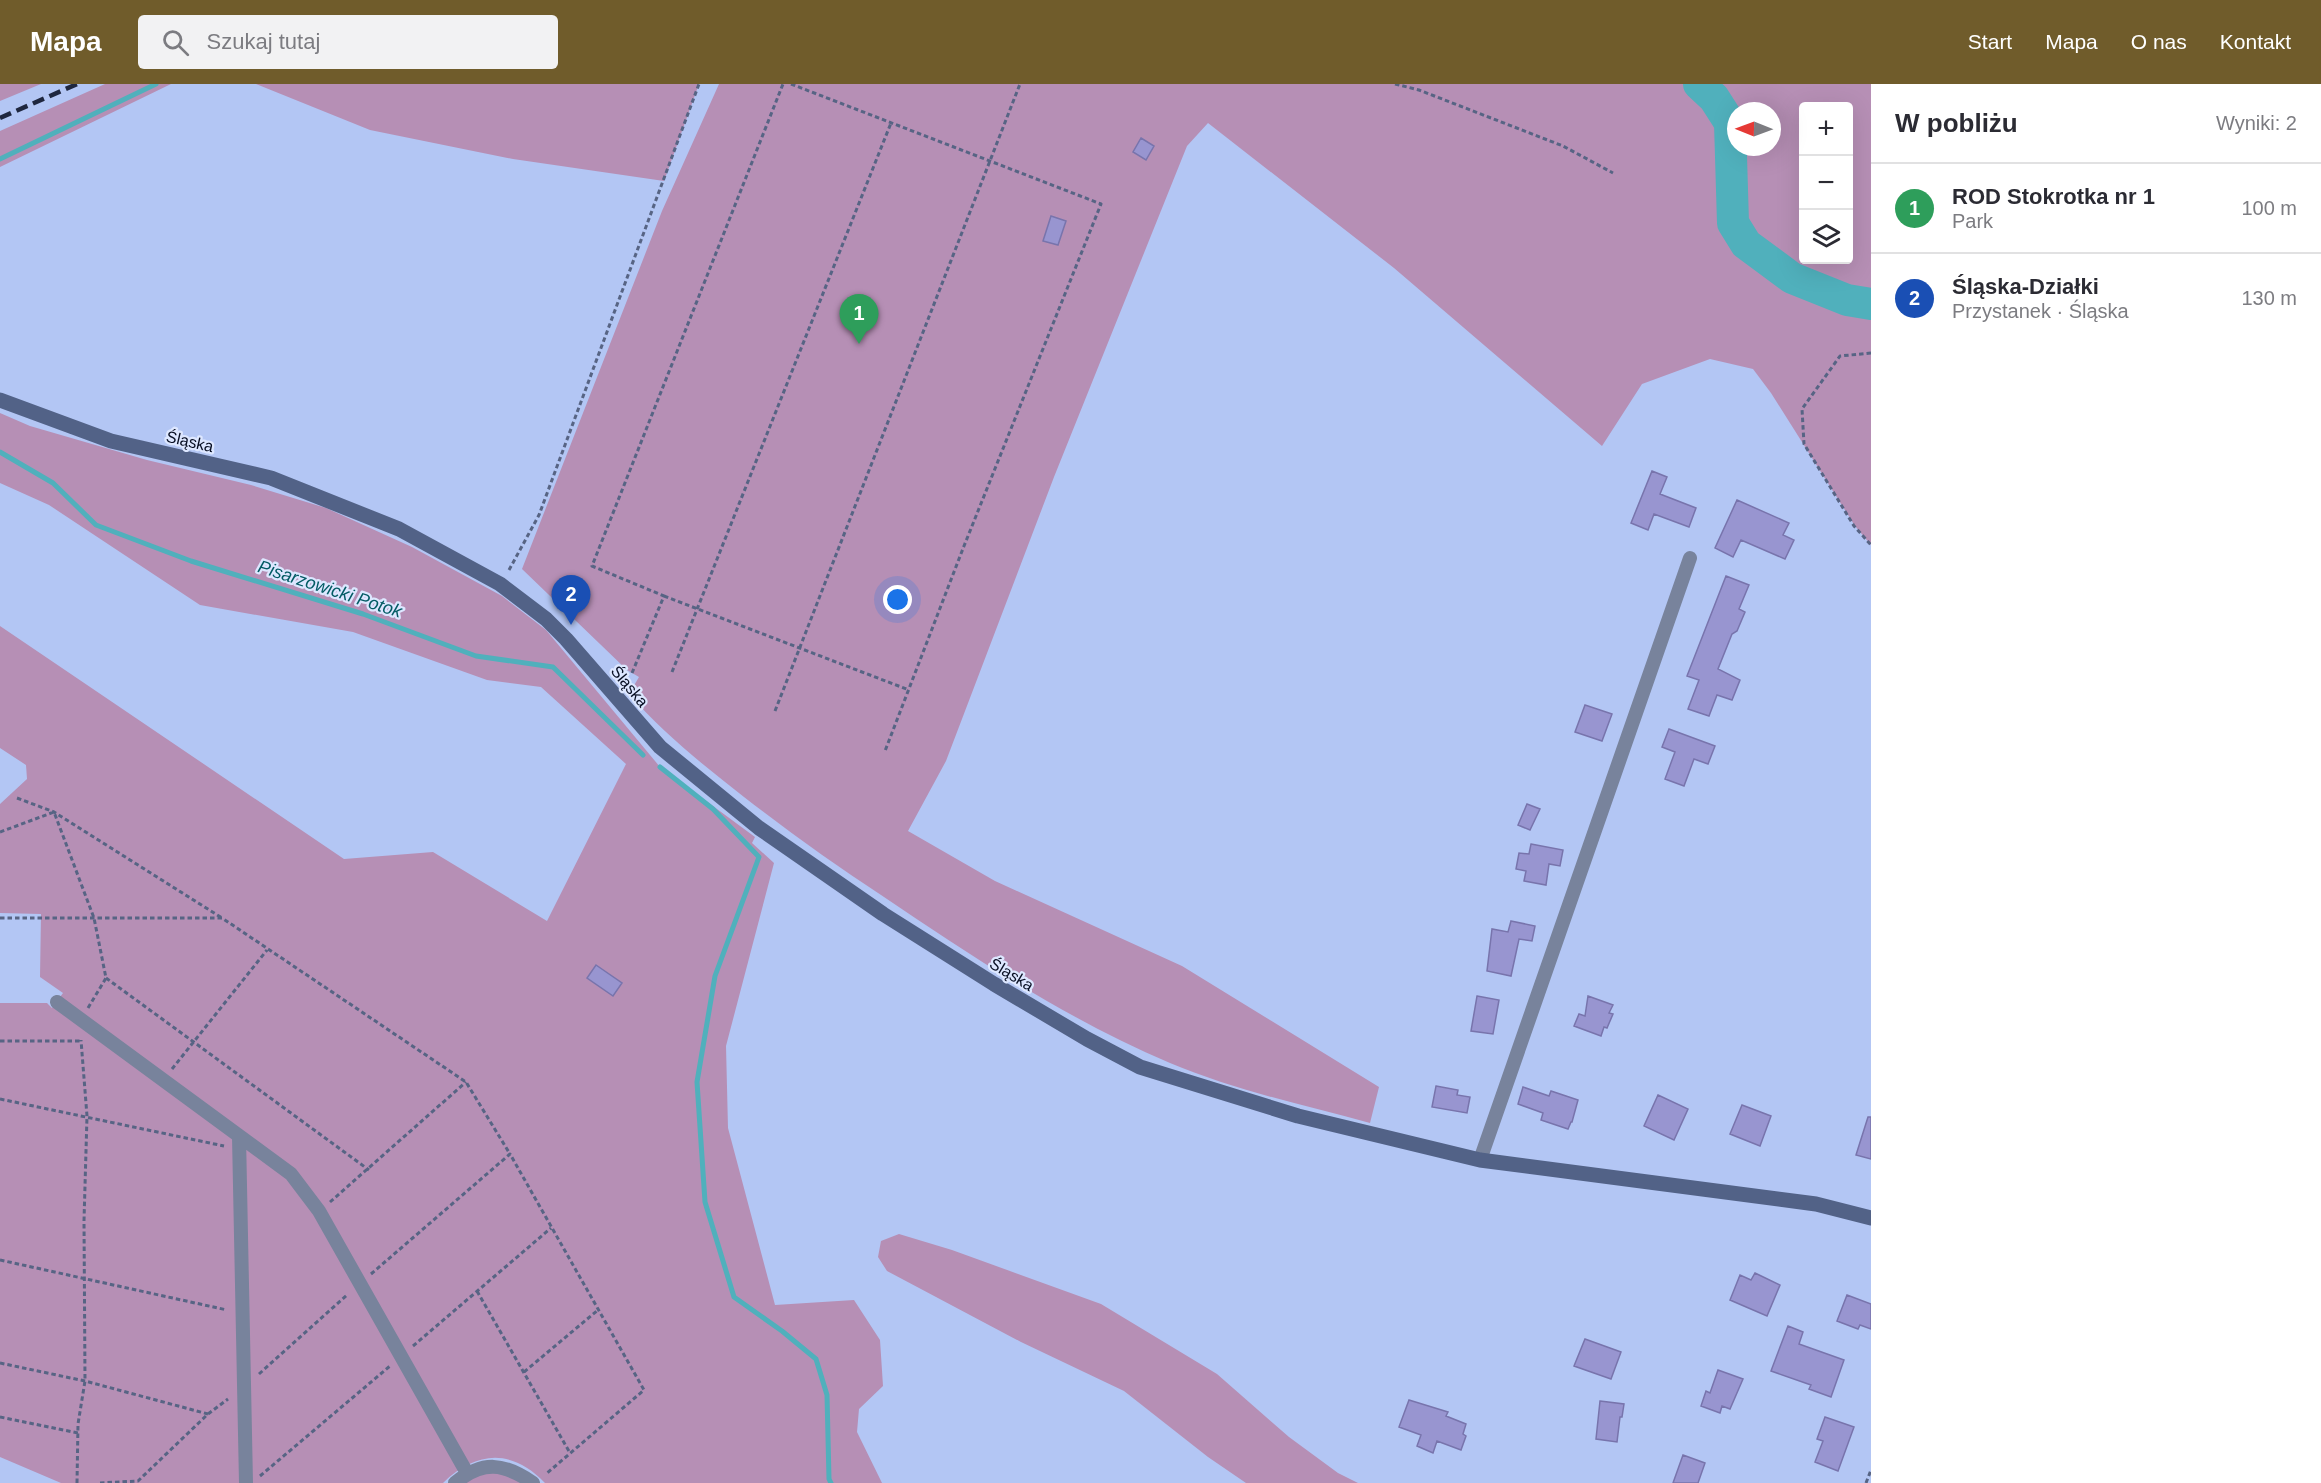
<!DOCTYPE html>
<html lang="pl">
<meta charset="utf-8">
<style>
:root{--surface:#fff;--page:#f2f2f3;--text:#2b2b33;--muted:#7c7c81;--line:#e1e1e2;--accent:#705c2b}
body{margin:0;font-family:Helvetica,sans-serif;background:var(--page);color:var(--text)}
.controls{position:absolute;right:18px;top:18px;display:grid;overflow:hidden;border-radius:6px;box-shadow:0 6px 24px #0002}
.controls button{width:54px;height:54px;display:grid;place-items:center;padding:0;border:0;border-bottom:2px solid var(--line);background:var(--surface);color:var(--text);font:30px sans-serif}
.compass{position:absolute;left:1727px;top:18px;width:54px;height:54px;border-radius:50%;background:var(--surface);box-shadow:0 6px 24px #0002;rotate:271deg}
.you{position:absolute;left:898px;top:516px;width:21px;height:21px;margin:-15px;border:4px solid #fff;border-radius:50%;background:#1a73e8;box-shadow:0 0 0 9px #1a73e833}
.badge{display:grid;place-items:center;width:39px;height:39px;border-radius:50%;background:var(--accent);color:#fff;font-size:20px;font-weight:700}
.pin{position:absolute;translate:-50% -50px;filter:drop-shadow(0 2px 3px #0008)}
.pin::after{content:'';position:absolute;top:32px;width:21px;height:18px;background:inherit;clip-path:polygon(0 0,100% 0,50% 100%)}
.list{margin:0;padding:0;list-style:none}
h2{display:flex;justify-content:space-between;align-items:center;height:78px;margin:0;padding:0 24px;font-size:26px}
h2 small{font-size:20px;font-weight:400;color:var(--muted)}
.list li{display:grid;grid-template-columns:39px 1fr auto;gap:18px;align-items:center;box-sizing:border-box;height:90px;padding:0 24px;border-top:2px solid var(--line)}
.list b{display:block;font-size:22px;white-space:nowrap}
.list p{margin:0;font-size:20px;white-space:nowrap;color:var(--muted)}
.list em{font-size:20px;font-style:normal;color:var(--muted)}
.icon{flex:none;width:33px;height:33px;fill:none;stroke:currentColor;stroke-width:2;stroke-linecap:round;stroke-linejoin:round}
.map{position:relative;flex:none;width:1871px;height:1399px;overflow:hidden}
header{display:flex;align-items:center;gap:36px;box-sizing:border-box;height:84px;padding:0 30px;background:var(--accent);color:#fff}
header strong{font-size:28px}
nav{display:flex;gap:33px;margin-inline-start:auto;font-size:21px}
.search{width:420px;height:54px;background:var(--page);display:flex;align-items:center;gap:15px;box-sizing:border-box;padding:0 21px;border-radius:6px;color:var(--muted);font-size:22px}
main{display:flex}
aside{flex:1;background:var(--surface)}
.map>svg:first-child{display:block}
</style>
<header>
<strong>Mapa</strong>
<div class="search"><svg class="icon" aria-label="search" viewBox="0 0 24 24"><circle cx="10" cy="10" r="6"/><path d="M15 15l6 6"/></svg>Szukaj tutaj</div>
<nav><a>Start</a><a>Mapa</a><a>O nas</a><a>Kontakt</a></nav>
</header>
<main>
<div class="map">
<svg width="1871" height="1399" viewBox="0 0 1871 1399">
<rect width="100%" height="100%" fill="#b3c6f4"/>
<path fill="#b68fb5" fill-rule="evenodd" d="M0,0H41L0,17Z
M105,0H171L0,83V47Z
M256,0H699L664,97L513,75L370,46Z
M719,0H1871V461L1855,442L1771,309L1753,285L1710,275L1642,300L1602,362L1394,184L1208,39L1187,62L1054,393L946,677L908,747L995,797L1182,882L1379,1003L1370,1039C1304,1021 1234,1006 1170,979C1069,936 975,875 884,813C835,781 789,748 744,713C703,681 663,649 629,610L639,593L627,586L522,485L662,127ZM1804,22H1848V176H1804ZM1736,27H1772V63H1736Z
M0,329L30,342L147,376L251,401L326,424L412,463L502,512L546,546L660,683L755,753L752,759L774,779L726,962L728,1044L775,1221L854,1216L880,1256L883,1302L859,1325L857,1348L882,1399H545C512,1364 476,1367 443,1399H61L0,1373V919H47L52,924L63,909L40,893L41,830L0,829V720L27,695L26,681L0,664V542L344,775L433,768L547,837L626,680L541,603L487,596L353,548L200,521L49,421L0,399Z
M899,1150L952,1166L1101,1220L1217,1290L1289,1353L1338,1389L1358,1399H1246L1208,1373L1124,1307L1021,1258L887,1187L878,1173L881,1157Z
M496,1387L524,1399H463L477,1390Z"/>
<g fill="none" stroke-linecap="round" stroke-linejoin="round">
<path stroke="#50b0bc" stroke-width="5" d="M0,75L156,0
M0,368L53,399L96,441L191,477L363,530L476,572L553,583L643,671
M660,683L713,725L759,773L715,892L697,998L705,1118L734,1213L782,1247L816,1275L827,1311L829,1395L831,1399"/>
<path stroke="#50b0bc" stroke-width="32" d="M1699,0L1714,14L1730,39L1733,139L1746,160L1792,194L1847,216L1871,220"/>
</g>
<path fill="#9895d0" stroke="#7874ac" stroke-width="1.5" d="M1141,54L1154,62L1146,76L1133,68Z
M1051,132L1066,137L1058,161L1043,157Z
M1652,387L1667,393L1660,410L1696,424L1689,443L1654,430L1648,446L1631,439Z
M1737,416L1789,439L1783,451L1794,456L1785,475L1741,456L1733,473L1715,464Z
M1726,492L1749,501L1739,525L1745,528L1737,547L1732,550L1718,585L1740,596L1732,616L1717,611L1709,632L1688,625L1699,596L1687,592Z
M1585,621L1612,630L1602,657L1575,648Z
M1669,645L1715,662L1708,680L1694,675L1684,702L1665,695L1675,668L1662,663Z
M1527,720L1540,725L1530,746L1518,741Z
M1531,760L1563,766L1560,782L1549,780L1546,801L1524,797L1526,787L1516,785L1519,769L1529,770Z
M1511,837L1535,842L1532,857L1519,855L1511,892L1487,887L1492,845L1508,848Z
M596,881L622,899L613,912L587,894Z
M1477,912L1499,916L1493,950L1471,947Z
M1588,912L1613,921L1609,929L1613,930L1607,944L1604,943L1601,952L1574,942L1579,930L1585,932Z
M1436,1002L1458,1006L1457,1011L1470,1013L1467,1029L1432,1023Z
M1523,1003L1549,1012L1551,1007L1578,1016L1572,1038H1571L1568,1045L1541,1036L1543,1029L1518,1020Z
M1658,1011L1688,1025L1674,1056L1644,1042Z
M1742,1021L1771,1032L1760,1062L1730,1050Z
M1868,1033H1871V1075L1856,1071Z
M1755,1189L1780,1201L1767,1232L1730,1216L1740,1191L1751,1196Z
M1847,1211L1871,1220V1245L1860,1241L1858,1245L1837,1237Z
M1788,1242L1803,1248L1799,1260L1844,1276L1831,1313L1809,1305L1811,1301L1771,1287Z
M1585,1255L1621,1268L1611,1295L1574,1282Z
M1718,1286L1743,1295L1730,1325L1722,1322L1720,1329L1701,1322L1706,1307L1710,1309Z
M1409,1316L1448,1328L1446,1332L1466,1340L1463,1350L1466,1352L1461,1366L1437,1357L1433,1369L1417,1362L1421,1351L1399,1343Z
M1600,1317L1624,1320L1622,1333H1620L1617,1358L1596,1355Z
M1825,1333L1854,1343L1838,1387L1815,1378L1823,1357L1817,1355Z
M1683,1371L1705,1379L1698,1399H1673Z"/>
<g fill="none" stroke-linecap="round" stroke-linejoin="round">
<path stroke="#576484" stroke-width="3" stroke-dasharray="4.5 3" stroke-linecap="butt" d="M791,0L1101,120L964,462L885,667
M1395,0L1419,6L1563,62L1613,89
M1871,269L1840,272L1802,325L1804,360L1854,442L1871,461
M509,486L539,431L699,0
M664,512L909,606
M672,588L891,39
M632,589L664,512L592,482L783,0
M775,627L1020,0
M17,714L54,728L222,834
M0,748L54,728L94,834L106,894L88,924
M0,834H222L466,998L510,1070
M106,894L369,1086
M0,957H81
M172,985L267,866
M0,1015L224,1062
M330,1118L466,998
M0,1176L227,1226
M371,1190L510,1070L644,1306L546,1390
M477,1207L570,1369
M413,1262L551,1144
M0,1279L85,1297L208,1330
M524,1288L598,1226
M259,1290L348,1210
M0,1333L78,1349
M260,1392L390,1282
M77,1399L78,1340L85,1297L84,1137L87,1032L81,956
M100,1399L138,1397L208,1330L228,1315
M1866,1399L1871,1386"/>
<path stroke="#78839c" stroke-width="14" d="M57,918L291,1090L319,1127L467,1389
M239,1052L246,1399
M1480,1076L1690,474
M455,1399C483,1376 504,1379 533,1399"/>
<path stroke="#526287" stroke-width="15" d="M0,316L111,357L271,394L399,445L500,500L546,535L566,555L660,663L759,744L883,830L994,900L1087,955L1140,983L1298,1032L1480,1076L1816,1120L1871,1134"/>
<path stroke="#1f273f" stroke-width="4.5" stroke-dasharray="12 6" stroke-linecap="butt" d="M0,34L77,0"/>
</g>
<g text-anchor="middle" stroke-width="4.5" stroke-linejoin="round" paint-order="stroke">
<g font-size="16" fill="#070e22" stroke="#dde7ff">
<text transform="translate(190 357) rotate(13)" y="6">Śląska</text>
<text transform="translate(630 602) rotate(50)" y="6">Śląska</text>
<text transform="translate(1012 890) rotate(31)" y="6">Śląska</text>
</g>
<g font-size="18" font-style="italic" fill="#035b64" stroke="#dde7ff">
<text transform="translate(330 505) rotate(18)" y="6">Pisarzowicki Potok</text>
</g>
</g>
</svg>
<div class="controls">
<button>+</button>
<button>−</button>
<button><svg class="icon" aria-label="layers" viewBox="0 0 24 24"><path d="M12 4l9 5-9 5-9-5zM3 14l9 5 9-5"/></svg></button>
</div>
<svg class="compass" viewBox="-18 -18 36 36"><path d="M0-13l5 13h-10z" fill="#e53935"/><path d="M0 13l5-13h-10z" fill="#7c7c81"/></svg>
<div class="you"></div>
<div class="pin badge" style="left:859px;top:260px;background:#2e9e5b">1</div>
<div class="pin badge" style="left:571px;top:541px;background:#1a4fb4">2</div>
</div>
<aside>
<h2>W pobliżu<small>Wyniki: 2</small></h2>
<ul class="list">
<li><span class="badge" style="background:#2e9e5b">1</span><div><b>ROD Stokrotka nr 1</b><p>Park</p></div><em>100 m</em></li>
<li><span class="badge" style="background:#1a4fb4">2</span><div><b>Śląska-Działki</b><p>Przystanek · Śląska</p></div><em>130 m</em></li>
</ul>
</aside>
</main>
